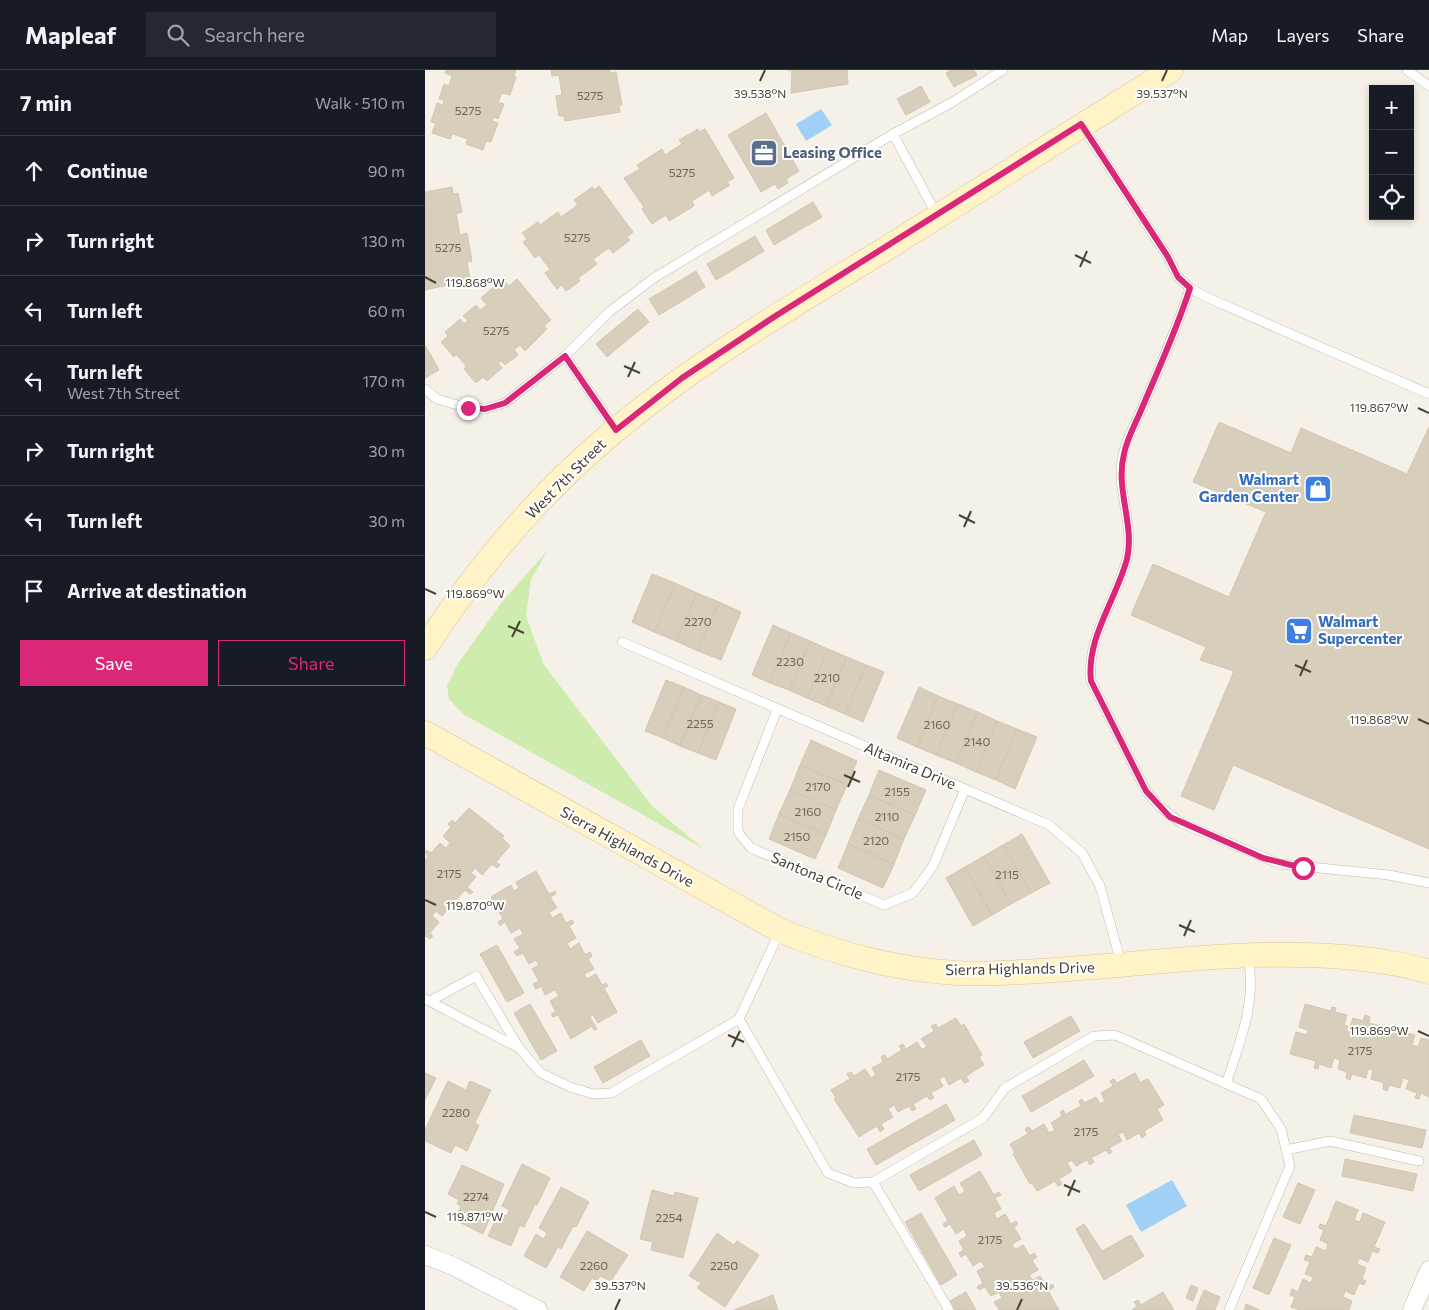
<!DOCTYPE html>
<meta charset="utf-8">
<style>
:root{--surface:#171b24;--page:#242831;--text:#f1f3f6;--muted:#9ea1a6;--line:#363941;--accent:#db2777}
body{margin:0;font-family:Commissioner,sans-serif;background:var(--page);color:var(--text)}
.controls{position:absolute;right:15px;top:15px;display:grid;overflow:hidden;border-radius:0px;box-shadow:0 2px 8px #0003}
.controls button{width:45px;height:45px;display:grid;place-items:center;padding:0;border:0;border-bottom:1px solid var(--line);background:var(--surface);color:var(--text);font:25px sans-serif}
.stop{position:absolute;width:15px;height:15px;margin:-11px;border:4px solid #db2777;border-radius:50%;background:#fff}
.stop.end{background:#db2777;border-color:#fff;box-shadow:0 1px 5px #0008}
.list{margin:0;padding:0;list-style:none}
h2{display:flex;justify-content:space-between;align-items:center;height:65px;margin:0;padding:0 20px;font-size:21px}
h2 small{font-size:16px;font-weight:400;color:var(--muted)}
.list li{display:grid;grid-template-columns:32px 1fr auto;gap:15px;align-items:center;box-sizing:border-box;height:70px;padding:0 20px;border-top:1px solid var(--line)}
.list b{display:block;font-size:19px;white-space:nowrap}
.list p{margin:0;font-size:16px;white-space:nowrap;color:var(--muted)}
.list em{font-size:16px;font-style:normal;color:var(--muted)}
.actions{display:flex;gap:10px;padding:15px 20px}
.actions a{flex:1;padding:11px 0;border:1px solid var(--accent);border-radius:0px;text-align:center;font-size:18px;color:var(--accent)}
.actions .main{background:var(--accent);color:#fff}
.icon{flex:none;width:28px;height:28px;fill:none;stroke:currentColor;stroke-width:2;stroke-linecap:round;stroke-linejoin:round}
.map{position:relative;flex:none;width:1004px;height:1240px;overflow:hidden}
header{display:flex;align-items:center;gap:30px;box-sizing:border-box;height:70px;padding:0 25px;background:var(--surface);border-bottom:1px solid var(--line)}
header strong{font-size:24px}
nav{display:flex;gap:28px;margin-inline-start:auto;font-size:18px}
.search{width:350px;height:45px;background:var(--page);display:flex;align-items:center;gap:12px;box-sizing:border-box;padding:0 18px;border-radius:0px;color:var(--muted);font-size:19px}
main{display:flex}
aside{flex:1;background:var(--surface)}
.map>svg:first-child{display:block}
</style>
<header>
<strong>Mapleaf</strong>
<div class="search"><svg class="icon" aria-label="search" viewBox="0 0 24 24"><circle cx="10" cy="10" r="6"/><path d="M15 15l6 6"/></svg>Search here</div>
<nav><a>Map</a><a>Layers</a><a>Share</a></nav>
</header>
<main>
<aside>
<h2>7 min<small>Walk · 510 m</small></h2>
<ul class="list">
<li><svg class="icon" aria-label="ahead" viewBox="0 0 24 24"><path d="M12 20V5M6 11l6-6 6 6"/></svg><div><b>Continue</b></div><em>90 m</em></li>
<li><svg class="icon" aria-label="right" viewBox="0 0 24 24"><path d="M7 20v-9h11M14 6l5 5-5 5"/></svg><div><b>Turn right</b></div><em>130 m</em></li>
<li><svg class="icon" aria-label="left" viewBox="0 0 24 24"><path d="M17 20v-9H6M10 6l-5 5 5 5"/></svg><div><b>Turn left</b></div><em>60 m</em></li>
<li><svg class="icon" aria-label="left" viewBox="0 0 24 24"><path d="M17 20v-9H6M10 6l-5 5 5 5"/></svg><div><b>Turn left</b><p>West 7th Street</p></div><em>170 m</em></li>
<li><svg class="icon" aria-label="right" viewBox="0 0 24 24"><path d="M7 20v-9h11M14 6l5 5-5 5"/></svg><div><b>Turn right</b></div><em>30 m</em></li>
<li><svg class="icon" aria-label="left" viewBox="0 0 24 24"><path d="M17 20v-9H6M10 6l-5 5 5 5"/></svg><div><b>Turn left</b></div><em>30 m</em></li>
<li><svg class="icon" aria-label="arrive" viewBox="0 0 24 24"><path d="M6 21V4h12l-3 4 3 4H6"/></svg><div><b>Arrive at destination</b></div></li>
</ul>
<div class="actions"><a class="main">Save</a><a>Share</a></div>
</aside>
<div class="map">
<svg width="1004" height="1240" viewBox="0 0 1004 1240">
<rect width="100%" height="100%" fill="#f5f1e8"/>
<path fill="#ceecad" d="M123,480L106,509L101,546L119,595L228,737L279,779L38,644L24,629L22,616L32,595L77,532Z"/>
<path fill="#a0d0f6" d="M396,39L407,55L381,71L371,54Z
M747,1110L762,1136L716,1162L701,1135Z"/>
<path fill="#d8cebc" stroke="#d3c6af" d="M21,0H91L89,7H91L85,25L77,23L73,32L79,34L73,49L69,47L67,51L73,53L66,72L61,71L58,80L41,74L43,69L27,64L25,69L7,63L11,53L6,52L12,33L18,35L19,30L14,29L19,14L24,16L27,6L20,3Z
M126,0H185V3L191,2L197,35H194L195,42L140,51L139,46H134L131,26L137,25L134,5L127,6Z
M362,0H422L423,14L366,23L367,0Z
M526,0H549L552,5L529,17L521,3Z
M496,16L505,32L481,45L472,29Z
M341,43L374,101L361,109L363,113L353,119L350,114L336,122L303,65Z
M273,59L274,62L280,59L309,108L302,112L305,115L287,126L284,120L267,131L269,136L244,151L241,145L227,154L217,139L219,137L199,108L215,99L212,95L237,79L240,85L257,74L254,70Z
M174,116L208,162L202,167L205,170L188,183L184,178L168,189L172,194L153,208L155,211L141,221L137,215L132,219L120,203L125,199L114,185L110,188L98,172L102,169L97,163L113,152L115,155L133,142L136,147L153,135L149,130L167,117L169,120Z
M27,117L28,124L33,123L37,142L31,144L35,165L42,163L47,191L42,192L45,210L0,220V122Z
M388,132L397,147L349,175L341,160Z
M330,166L339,181L291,210L282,194Z
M271,201L280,217L234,245L224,229Z
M92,209L126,250L119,256L122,259L100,281L95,275L89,280L93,285L80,295L76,291L73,293L77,298L62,311L58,307L51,313L39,299L41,296L31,284L29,287L16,272L23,266L20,262L35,249L39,254L43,250L38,246L51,235L55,240L62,235L56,228L72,214L74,217L80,212L84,216Z
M213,239L224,252L182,287L171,274Z
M0,275L14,300L0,308Z
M794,352L866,383L876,358L982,404L1004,357V779L808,695L789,740L756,726L809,601L775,590L781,577L706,545L728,494L804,527L841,442L768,412Z
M227,504L250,513L229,562L207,552Z
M250,513L272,523L251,571L229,562Z
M272,523L294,532L273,581L251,571Z
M294,532L316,542L296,590L273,581Z
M348,555L366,563L345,613L327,605Z
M366,563L385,571L364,620L345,613Z
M385,571L403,579L382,628L364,620Z
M403,579L422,587L401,636L382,628Z
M422,587L441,595L420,644L401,636Z
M441,595L459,602L438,652L420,644Z
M241,610L259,617L238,668L220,661Z
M259,617L276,625L255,676L238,668Z
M494,617L513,626L492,677L472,668Z
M276,625L294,632L273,683L255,676Z
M513,626L533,634L511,685L492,677Z
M294,632L311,639L291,690L273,683Z
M533,634L553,642L531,693L511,685Z
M553,642L572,651L551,702L531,693Z
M572,651L592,659L571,710L551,702Z
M592,659L612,667L590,719L571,710Z
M386,670L432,691L422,715L375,695Z
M375,695L422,715L411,740L365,720Z
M454,700L501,720L490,745L444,725Z
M365,720L411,740L401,765L354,744Z
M444,725L490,745L479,769L433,749Z
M44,738L79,766L77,768L85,776L71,792L75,795L72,798L67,794L57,805L50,798L46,803L51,807L42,817L48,822L45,824L40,820L28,833L33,837L30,840L26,836L17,846L11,841L7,846L14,852L5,863L8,866L5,869L1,866L0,867V790L3,786L0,782L2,780L6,783L15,773L21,778L25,773L18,766L26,757L23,754L27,750L30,753Z
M354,744L401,765L390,789L344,769Z
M433,749L479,769L469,794L423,774Z
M597,764L625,813L606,823L578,775Z
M423,774L469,794L458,818L413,798Z
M578,775L606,823L586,834L559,786Z
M559,786L586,834L567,845L540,797Z
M540,797L567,845L548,856L521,808Z
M111,801L124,824L130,821L131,824L125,827L132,838L124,842L127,848L136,843L141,853L147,850L149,853L144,856L151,868L142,873L145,879L154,873L160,885L165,882L167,886L163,889L169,899L159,904L162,909L171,904L177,915L181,913L183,916L179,918L192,942L173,953L168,945L165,947L172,959L169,960L167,956L146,969L133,945L128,947L126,944L131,942L125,931L134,926L130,920L120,925L116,916L111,919L108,914L114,911L107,899L114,895L111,890L104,894L98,883L92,886L89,882L95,878L89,869L98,864L95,858L86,863L80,852L75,856L73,852L78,849L66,827L86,815L89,821L94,818L91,812Z
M72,875L99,923L82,932L55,884Z
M105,934L132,981L116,990L89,943Z
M880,934L906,941L907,937L911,938L910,942L922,945L919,955L925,957L928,948L938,951L940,945L945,947L944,953L956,956L954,966L959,967L962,957L975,961L976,957L980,958L979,962L990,965L987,975L993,977L996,968L1004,970V1027L996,1023L994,1029L990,1028L992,1023L981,1019L984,1010L978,1008L975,1018L964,1015L962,1021L958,1019L959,1013L946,1009L948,1000L943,999L941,1008L927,1004L925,1010L921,1008L922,1002L913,999L915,990L909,988L906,998L894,994L893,999L889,998L891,991L865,984L871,962L882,965L883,960L874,957Z
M646,946L655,961L608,988L599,972Z
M531,948L536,956L539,954L557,985L554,987L559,995L541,1006L544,1011L539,1013L536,1008L524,1015L519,1006L514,1009L518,1016L506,1023L509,1028L505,1030L502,1026L488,1034L491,1039L487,1041L484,1036L473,1042L469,1035L463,1039L468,1047L456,1054L459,1059L455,1062L452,1056L434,1067L409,1029L411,1028L406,1020L425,1009L422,1004L426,1002L429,1006L440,999L446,1008L451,1005L447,998L458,992L456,987L460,985L462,989L477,980L474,976L478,974L481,979L492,972L497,980L502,976L496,969L509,961L506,956L511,954L513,958Z
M216,970L225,986L178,1013L169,997Z
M659,990L669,1006L606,1042L597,1026Z
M0,1003L11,1008L0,1030Z
M710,1003L715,1012L723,1009L739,1035L732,1039L738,1050L719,1061L721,1065L717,1068L714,1063L702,1070L698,1062L693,1064L697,1071L684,1078L687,1082L684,1084L681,1080L666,1088L669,1092L665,1095L662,1090L651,1096L647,1090L642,1093L647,1101L634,1109L637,1114L633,1116L630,1111L612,1121L607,1113L605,1114L588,1084L590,1083L585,1074L603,1064L600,1059L604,1057L607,1061L619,1054L624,1063L630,1060L626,1053L637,1046L635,1042L638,1040L641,1044L656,1036L654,1031L657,1029L659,1033L671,1027L675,1034L680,1031L676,1023L688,1016L685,1011L689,1009L692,1013Z
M23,1011L41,1020L45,1011L66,1020L50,1053L54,1055L42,1081L30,1075L26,1083L0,1071V1060Z
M521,1034L530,1050L451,1095L442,1079Z
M929,1045L1001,1060L997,1078L925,1063Z
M549,1070L557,1085L494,1121L485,1105Z
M920,1089L992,1104L988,1121L917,1106Z
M97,1094L125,1108L112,1135L110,1134L99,1157L95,1155L86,1176L63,1166L74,1143L82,1146L84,1140L77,1136Z
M37,1095L79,1114L58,1164L30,1150L36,1136L32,1134L34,1130L23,1124Z
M555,1101L569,1125L574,1122L576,1125L570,1128L576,1139L569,1143L572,1149L580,1144L586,1154L591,1151L593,1154L589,1157L596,1169L587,1174L590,1180L598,1175L605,1186L609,1183L612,1187L607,1190L613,1200L604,1205L608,1210L615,1206L622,1217L627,1214L629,1217L623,1221L634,1240H574L569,1232L577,1228L574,1222L566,1226L560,1217L554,1220L552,1217L558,1213L552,1201L560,1197L556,1191L548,1196L541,1184L536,1187L534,1183L539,1180L534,1171L542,1166L539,1159L531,1164L525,1154L520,1157L518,1154L523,1151L510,1128L529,1116L534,1125L540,1121L535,1113Z
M873,1113L890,1120L875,1154L858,1147Z
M136,1117L164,1132L151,1157L148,1156L136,1179L133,1177L121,1198L99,1186L111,1164L119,1169L122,1163L114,1158Z
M227,1120L249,1126L250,1122L273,1128L258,1188L226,1180L228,1172L215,1169Z
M911,1131L933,1140L929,1150L935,1152L938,1143L960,1152L949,1177L955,1179L953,1183L947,1181L943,1192L934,1188L932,1194L941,1198L937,1209L941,1211L939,1215L934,1213L929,1225L920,1221L918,1227L927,1231L924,1240H875L866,1237L870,1227L865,1225L867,1219L873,1222L878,1209L886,1213L888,1207L880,1204L885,1192L879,1190L881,1185L887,1187L891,1177L901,1181L903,1174L895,1170L899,1160L894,1158L895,1154L901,1156Z
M496,1143L532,1205L516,1215L480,1152Z
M659,1154L677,1181L706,1165L719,1186L679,1210L651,1159Z
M162,1161L203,1185L186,1211L175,1206L172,1211L167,1208L159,1221L135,1207Z
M292,1163L309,1175L312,1171L334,1185L300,1237L272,1218L276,1213L264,1206Z
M849,1168L866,1175L844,1225L828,1218Z
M766,1215L773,1218L768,1231L761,1228Z
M779,1220L795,1227L790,1240H771Z
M541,1222L551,1240H530L525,1231Z
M738,1222L749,1240H707L712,1236L709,1232L713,1230L716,1235Z
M348,1225L353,1240H309Z
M821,1234L835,1240H819Z"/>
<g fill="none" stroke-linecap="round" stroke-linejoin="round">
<g stroke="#c1baa9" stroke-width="10">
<path id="lane" d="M982,0L1004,16
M657,56L743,187L753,207L765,218L781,227L1004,324
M468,64L512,145
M765,218C752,259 734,298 717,338C711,353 702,368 698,384C690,419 710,455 702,489C691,530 661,568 666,611L721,721L735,737L756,753L855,794L964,805L1004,813
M140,286L191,360
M0,319L12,329L43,338L60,339L80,333L140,286L184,242L229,208L468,64L526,33L578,0
M197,572L624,755L657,783L675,816L696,893
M352,640L313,739V762L326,778L459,835L488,823L508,796L540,719
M0,929L94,978L116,1003L145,1017L168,1024L186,1023L314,949L355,861
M5,931L51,906L94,978
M314,949L403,1103L429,1113L448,1112L558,1048L580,1018L669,966L690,965L836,1029L856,1059L865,1096L804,1240
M801,1014C815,972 832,931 823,887
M861,1080L905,1071L994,1091
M448,1112L524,1240"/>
</g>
<g stroke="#c1baa9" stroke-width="19">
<path id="street" d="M0,1185L28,1196L113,1240
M987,1240L1004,1200"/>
</g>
<g stroke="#d9c894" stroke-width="25">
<path id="secondary" d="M0,578C58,488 132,404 218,338C294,279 379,229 462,178C556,119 651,59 746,0
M0,663L356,861C414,884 467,899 531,903C563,905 597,902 629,900C725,894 822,879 919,887C947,890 977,893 1004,902"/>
</g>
<use href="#lane" stroke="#fff" stroke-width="9"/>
<use href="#street" stroke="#fff" stroke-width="18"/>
<use href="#secondary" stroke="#fff3c7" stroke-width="24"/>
</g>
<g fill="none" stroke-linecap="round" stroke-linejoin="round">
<path stroke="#db2777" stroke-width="6" d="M43,338L60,339L80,333L140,286L191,360L257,308L352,245L656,54L743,187L753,207L765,218C752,259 734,298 717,338C711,353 702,368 699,384C690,419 710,455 702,489C691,530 661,568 666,611L721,721L745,747L838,788L878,798"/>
</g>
<path fill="none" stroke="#494236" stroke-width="2" d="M335,11L340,0M737,11L742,0M650,185L666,193M655,197L662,181M0,207L11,213M199,296L215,303M203,307L210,292M993,338L1004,343M534,445L550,453M539,457L546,441M0,519L11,524M83,556L99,563M87,567L95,551M870,595L886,602M875,606L882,590M993,649L1004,654M419,705L435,712M423,717L430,701M0,830L11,835M754,855L770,862M759,866L766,850M993,961L1004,966M303,965L319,972M307,977L315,961M639,1115L655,1122M643,1126L650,1110M0,1142L11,1147M190,1240L195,1229M592,1240L597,1229"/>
<defs>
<g id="office-square" transform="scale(1.4375)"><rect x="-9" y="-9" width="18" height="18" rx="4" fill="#5c6f8a" stroke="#fff"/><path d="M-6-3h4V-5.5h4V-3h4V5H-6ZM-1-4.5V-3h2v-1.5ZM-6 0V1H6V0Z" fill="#fff"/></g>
<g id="shop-square" transform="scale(1.4375)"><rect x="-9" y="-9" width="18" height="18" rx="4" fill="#3f7fe0" stroke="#fff"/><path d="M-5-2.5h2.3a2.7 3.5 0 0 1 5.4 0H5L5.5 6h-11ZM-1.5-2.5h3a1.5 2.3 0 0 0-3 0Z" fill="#fff"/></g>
<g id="supermarket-square" transform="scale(1.4375)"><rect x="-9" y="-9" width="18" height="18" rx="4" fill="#3f7fe0" stroke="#fff"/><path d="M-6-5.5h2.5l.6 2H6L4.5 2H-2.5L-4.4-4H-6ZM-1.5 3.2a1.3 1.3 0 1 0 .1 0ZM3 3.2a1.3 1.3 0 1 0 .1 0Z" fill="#fff"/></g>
</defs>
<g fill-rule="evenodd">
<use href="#office-square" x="339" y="83"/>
<use href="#shop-square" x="893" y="419"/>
<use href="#supermarket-square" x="874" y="561"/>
</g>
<g text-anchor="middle" stroke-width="4" stroke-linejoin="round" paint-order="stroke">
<g font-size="12" fill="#6d6558">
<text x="165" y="30">5275</text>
<text x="43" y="45">5275</text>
<text x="257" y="107">5275</text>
<text x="152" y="172">5275</text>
<text x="23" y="182">5275</text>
<text x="71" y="265">5275</text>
<text x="273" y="556">2270</text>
<text x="365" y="596">2230</text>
<text x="402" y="612">2210</text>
<text x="275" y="658">2255</text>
<text x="512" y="659">2160</text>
<text x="552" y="676">2140</text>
<text x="393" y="721">2170</text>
<text x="472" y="726">2155</text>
<text x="383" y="746">2160</text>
<text x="462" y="751">2110</text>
<text x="372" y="771">2150</text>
<text x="451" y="775">2120</text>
<text x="24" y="808">2175</text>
<text x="582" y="809">2115</text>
<text x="935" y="985">2175</text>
<text x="483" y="1011">2175</text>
<text x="31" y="1047">2280</text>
<text x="661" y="1066">2175</text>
<text x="51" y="1131">2274</text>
<text x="244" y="1152">2254</text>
<text x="565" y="1174">2175</text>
<text x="169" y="1200">2260</text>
<text x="299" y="1200">2250</text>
</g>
<g font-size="15" font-weight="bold" fill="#4e5e75" stroke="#fff" text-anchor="start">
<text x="358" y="88">Leasing Office</text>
</g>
<g font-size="15" fill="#494236" stroke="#fff">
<text transform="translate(141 409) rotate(-45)" y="5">West 7th Street</text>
<text transform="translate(485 696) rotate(23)" y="5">Altamira Drive</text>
<text transform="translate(202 777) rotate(29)" y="5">Sierra Highlands Drive</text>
<text transform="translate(392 806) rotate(23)" y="5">Santona Circle</text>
<text transform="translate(595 899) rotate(-1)" y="5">Sierra Highlands Drive</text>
</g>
<g font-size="15" font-weight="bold" fill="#366cbe" stroke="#fff" text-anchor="end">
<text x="874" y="415">Walmart<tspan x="874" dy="17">Garden Center</tspan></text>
<text x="893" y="557" text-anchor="start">Walmart<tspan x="893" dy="17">Supercenter</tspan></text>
</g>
</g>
<g font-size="12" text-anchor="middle" fill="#494236" stroke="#fff" stroke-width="4" stroke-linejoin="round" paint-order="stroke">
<text x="335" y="28">39.538°N</text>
<text x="737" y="28">39.537°N</text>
<text x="50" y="217">119.868°W</text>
<text x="954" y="342">119.867°W</text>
<text x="50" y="528">119.869°W</text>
<text x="954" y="654">119.868°W</text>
<text x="50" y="840">119.870°W</text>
<text x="954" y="965">119.869°W</text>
<text x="50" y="1151">119.871°W</text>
<text x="195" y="1220">39.537°N</text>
<text x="597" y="1220">39.536°N</text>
</g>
</svg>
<div class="controls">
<button>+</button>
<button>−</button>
<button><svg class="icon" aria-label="locate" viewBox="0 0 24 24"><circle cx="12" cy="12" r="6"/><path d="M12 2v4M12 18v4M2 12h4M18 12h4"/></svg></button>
</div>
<div class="stop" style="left:878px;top:798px"></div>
<div class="stop end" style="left:43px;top:338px"></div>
</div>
</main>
